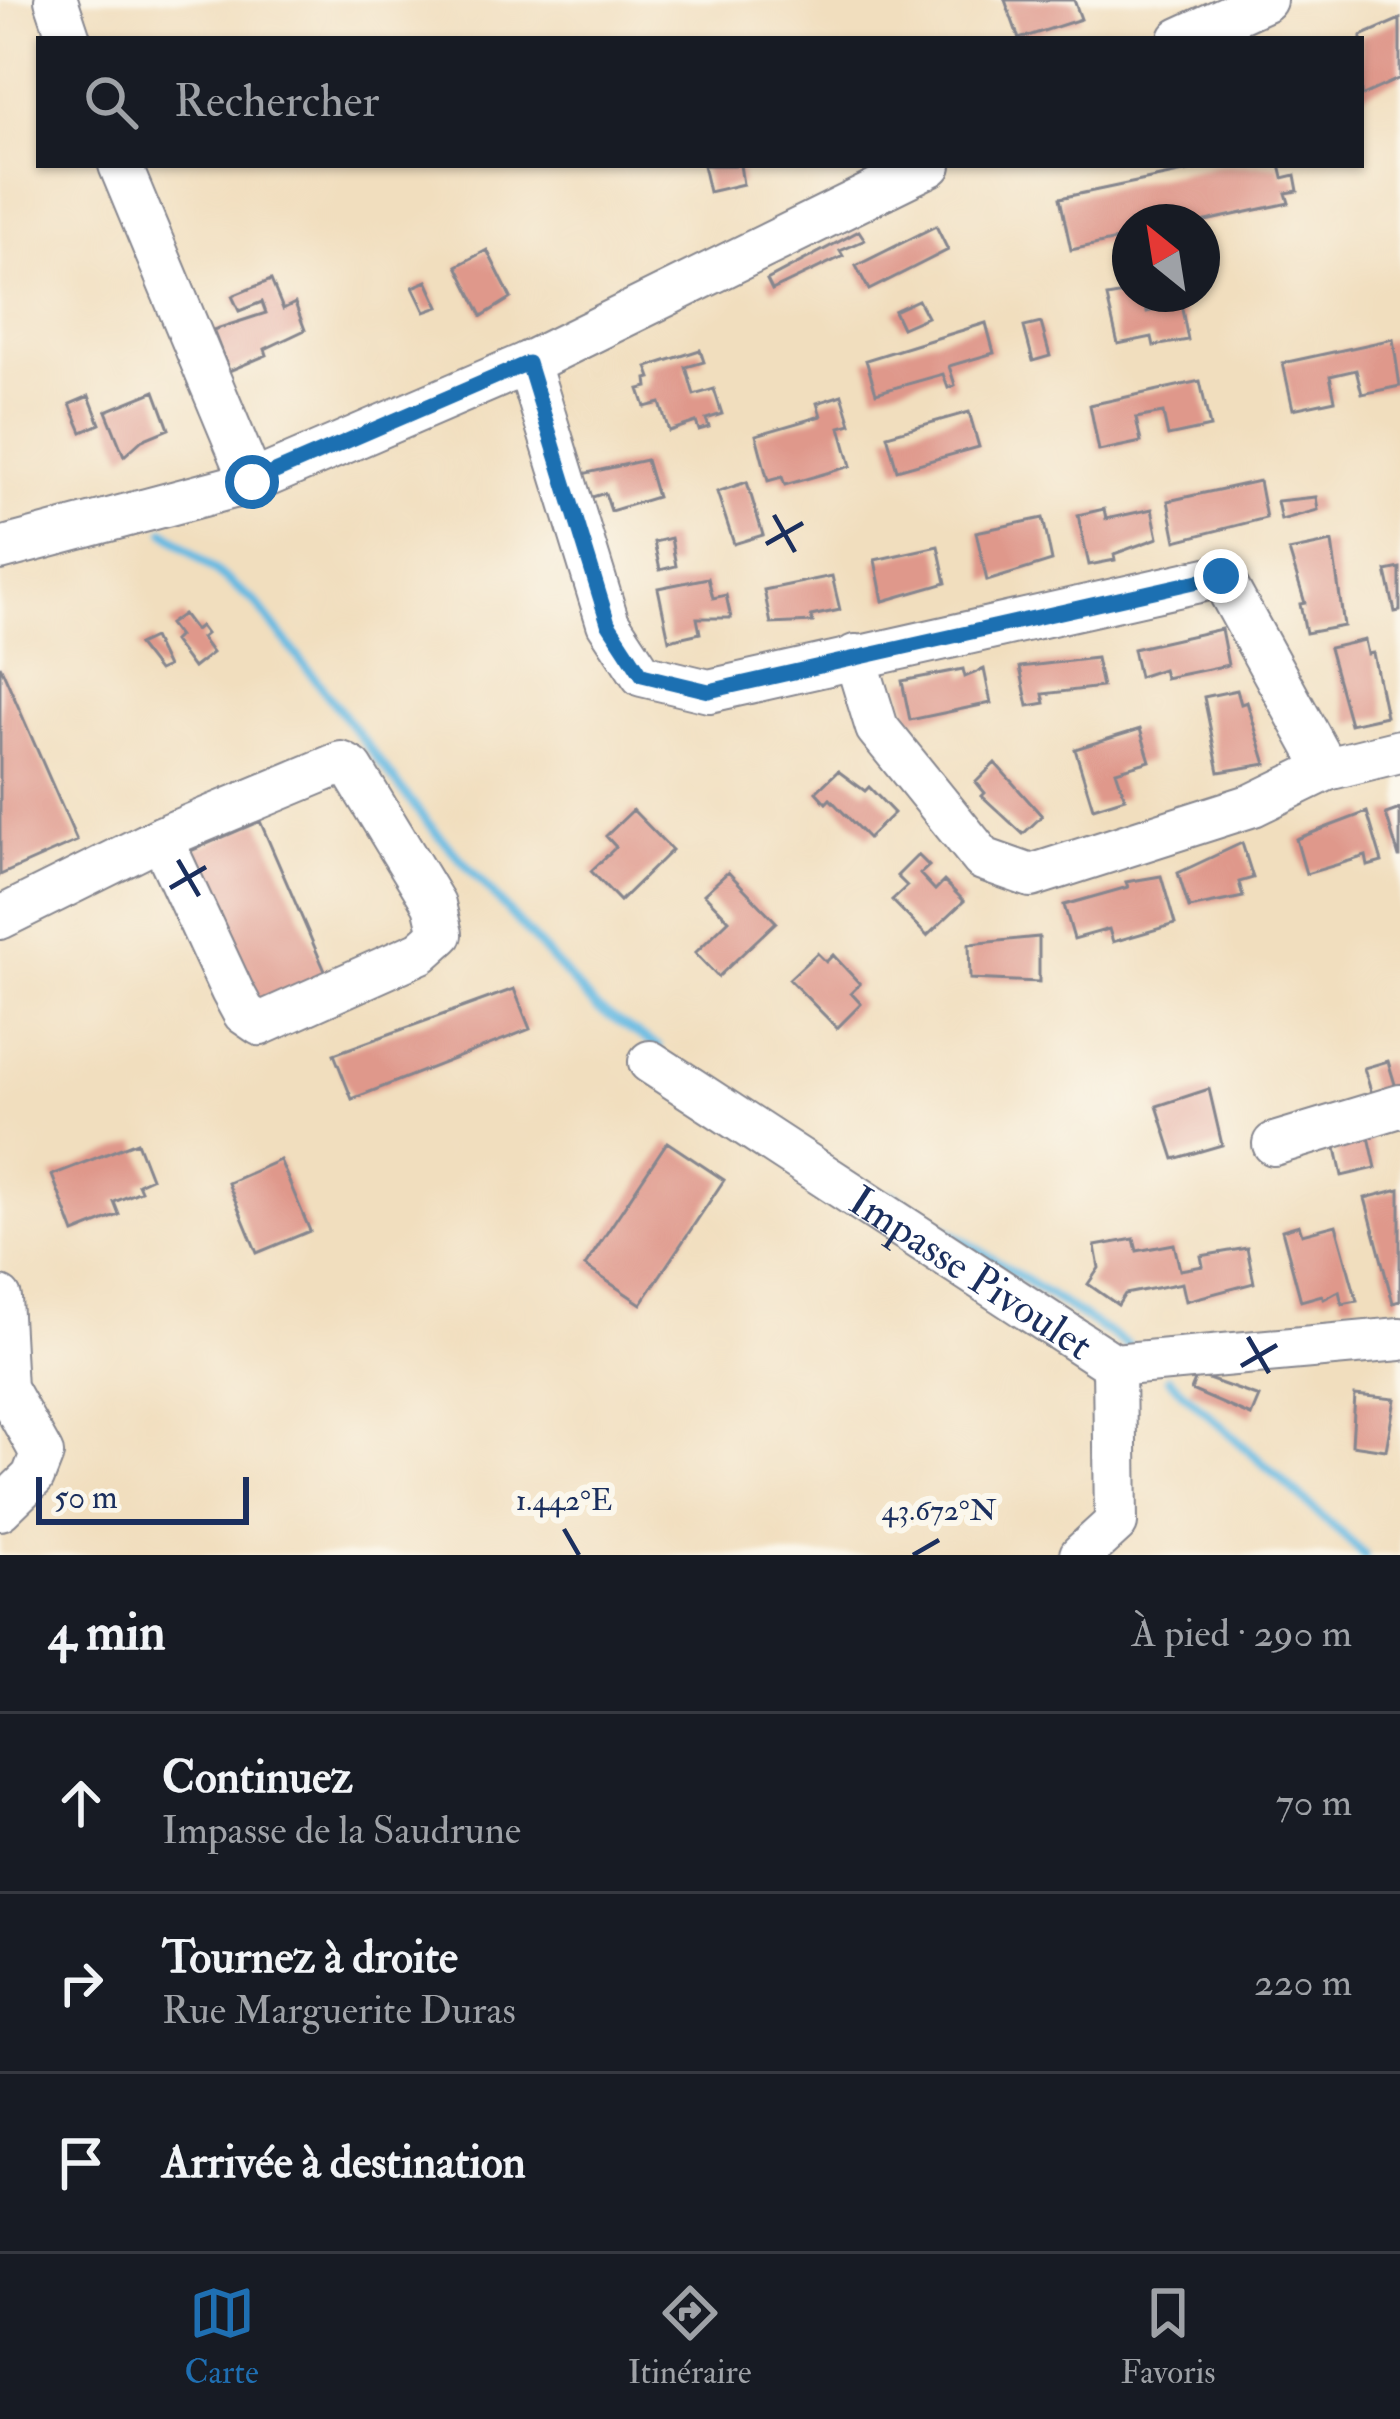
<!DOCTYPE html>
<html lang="fr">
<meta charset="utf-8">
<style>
:root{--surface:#171b24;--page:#20242c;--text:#f1f3f6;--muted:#9ea1a6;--line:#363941;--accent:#1f6fb2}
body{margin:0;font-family:"IM FELL Double Pica",serif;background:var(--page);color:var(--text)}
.compass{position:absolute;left:1112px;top:204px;width:108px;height:108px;border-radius:50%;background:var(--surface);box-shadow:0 3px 9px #0004;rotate:330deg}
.scale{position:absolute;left:36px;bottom:30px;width:213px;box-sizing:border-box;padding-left:12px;border:6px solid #1b2f5e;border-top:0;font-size:33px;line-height:42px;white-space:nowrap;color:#1b2f5e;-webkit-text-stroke:9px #fbf7ec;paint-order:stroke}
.stop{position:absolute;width:36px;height:36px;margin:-27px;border:9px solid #1f6fb2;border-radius:50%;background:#fff}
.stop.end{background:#1f6fb2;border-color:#fff;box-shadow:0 3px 12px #0008}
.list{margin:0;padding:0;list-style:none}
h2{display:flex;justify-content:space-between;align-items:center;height:156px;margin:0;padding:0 48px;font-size:51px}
h2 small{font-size:39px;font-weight:400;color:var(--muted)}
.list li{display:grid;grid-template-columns:78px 1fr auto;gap:36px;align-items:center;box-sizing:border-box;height:180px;padding:0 48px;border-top:3px solid var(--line)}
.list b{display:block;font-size:45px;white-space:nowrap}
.list p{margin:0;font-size:39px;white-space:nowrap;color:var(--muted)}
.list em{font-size:39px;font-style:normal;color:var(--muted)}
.icon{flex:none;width:66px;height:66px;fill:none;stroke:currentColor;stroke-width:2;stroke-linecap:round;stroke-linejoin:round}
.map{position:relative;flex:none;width:1400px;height:1555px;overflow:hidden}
.search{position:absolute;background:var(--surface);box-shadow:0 3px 9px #0004;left:36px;right:36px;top:36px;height:132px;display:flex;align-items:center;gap:30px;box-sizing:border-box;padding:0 42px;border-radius:0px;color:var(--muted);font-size:45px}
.sheet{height:696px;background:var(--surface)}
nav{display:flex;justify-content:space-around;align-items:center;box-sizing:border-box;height:168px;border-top:3px solid var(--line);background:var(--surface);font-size:33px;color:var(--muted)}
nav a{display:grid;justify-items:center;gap:6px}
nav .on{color:var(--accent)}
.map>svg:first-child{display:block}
</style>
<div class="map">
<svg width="1400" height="1555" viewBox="0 0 1400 1555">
<rect width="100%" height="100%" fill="#fbf7ec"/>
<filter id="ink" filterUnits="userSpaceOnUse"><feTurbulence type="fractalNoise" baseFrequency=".00833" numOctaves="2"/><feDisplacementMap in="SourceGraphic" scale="24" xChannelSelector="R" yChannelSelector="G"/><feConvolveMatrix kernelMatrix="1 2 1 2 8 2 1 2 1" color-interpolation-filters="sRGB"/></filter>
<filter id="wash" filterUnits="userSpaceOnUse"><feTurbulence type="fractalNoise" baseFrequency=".004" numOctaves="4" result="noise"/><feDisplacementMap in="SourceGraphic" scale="48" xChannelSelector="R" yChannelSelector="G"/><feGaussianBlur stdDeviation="2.7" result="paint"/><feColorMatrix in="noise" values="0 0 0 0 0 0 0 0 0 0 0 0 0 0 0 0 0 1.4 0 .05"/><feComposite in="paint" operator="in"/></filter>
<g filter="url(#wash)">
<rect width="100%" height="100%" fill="#f1debe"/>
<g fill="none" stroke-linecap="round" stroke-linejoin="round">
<path stroke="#66bae2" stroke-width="9" d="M165,531L256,603L427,822L596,1008L659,1047
M891,1194L1129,1346
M1168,1378L1365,1555"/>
</g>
<g id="blocks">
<path fill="#df988b" d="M1005,0H1074L1081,19L1019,39Z
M1400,19V78L1361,96V36Z
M703,165H740L743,184L709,192Z
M1217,165H1280L1283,178L1295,175L1298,191L1286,193L1289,203L1201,222H1130V237L1071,250L1060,198Z
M936,226L948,250L869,290L856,266Z
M859,231L865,240L840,251L843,256L772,290L767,280Z
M487,250L511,298L482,316L457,266Z
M271,280L283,309L295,303L305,330L265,349L267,355L229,371L213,330L266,313L262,302L239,311L232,296Z
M427,281L439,307L425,312L413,287Z
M1130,293L1143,294L1147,312L1181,304L1188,340L1154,346L1152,337L1118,344L1107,297Z
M918,300L927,317L902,328L894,311Z
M986,323L994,353L949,366L955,385L948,388L943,374L876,393L866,360Z
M1041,323L1050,356L1033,361L1024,327Z
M1393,339L1400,386L1362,394L1356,370L1330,376L1335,400L1293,409L1283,363Z
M700,350L704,362L686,367L694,395L714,389L722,414L706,419L709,427L699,430L696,422L669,431L660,403L645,407L639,389L648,387L647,379L651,378L647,367Z
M1200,381L1210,427L1168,436L1163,413L1136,418L1141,442L1099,451L1090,405Z
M155,391L169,429L142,440L124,456L106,411Z
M842,395L851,424L840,427L851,466L785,485L782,477L768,481L756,435L821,416L817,403Z
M89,396L100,424L82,432L70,404Z
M969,412L979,447L897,470L887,435Z
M646,460L657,497L611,511L605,493L589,498L582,474Z
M1259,481L1266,518L1176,541L1168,501Z
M747,482L763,535L734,544L717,492Z
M1316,497L1318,510L1281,520L1277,501Z
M1104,509L1106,519L1152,509L1158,538L1114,554L1115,560L1089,565L1078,515Z
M1043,518L1052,561L987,581L976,532Z
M671,538L676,566L660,570L654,542Z
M1332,542L1344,626L1306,633L1300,604L1305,603L1289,551Z
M938,546L946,583L883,601L875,560Z
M1400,568V611L1395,612L1386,571Z
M832,576L840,610L811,616L813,622L771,624L764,590Z
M708,578L713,598L726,595L731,618H697L700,633L669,640L658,588Z
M183,614L195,630L200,626L206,634L201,638L212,653L193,668L173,641L178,636L169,624Z
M1221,629L1228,665L1165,678L1163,669L1139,677L1133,649Z
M153,638L167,667L158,671L138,645Z
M1365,640L1368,654L1373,653L1386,716L1350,724L1329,648Z
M1096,658L1102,687L1043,694L1045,703L1028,706L1020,667Z
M0,665L77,841L0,875Z
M963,669L965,677L984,669L991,703L910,720L902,681Z
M1237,690L1241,704L1247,702L1266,764L1219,772L1204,697Z
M1140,729L1150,761L1116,771L1125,798L1093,808L1075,749Z
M995,763L1042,816L1023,834L982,796L985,793L976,782Z
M838,771L865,791L869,787L894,813L868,838L830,799L826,803L816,792Z
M1400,809V857H1399L1386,814Z
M633,810L672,850L620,901L591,871L616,847L606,836Z
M1367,812L1382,862L1368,866L1366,856L1306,874L1296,839Z
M260,821L328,978L250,1012L181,855Z
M1242,843L1253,878L1239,882L1243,897L1189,908L1178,873Z
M918,855L929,866L920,874L935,890L944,881L964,901L927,936L892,900L907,886L897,876Z
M728,872L776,922L718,977L695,953L729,920L704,894Z
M1161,876L1175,924L1113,942L1109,929L1074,939L1064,905L1128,887L1126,882Z
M1039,937V982L970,979L969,944Z
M817,953L826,962L833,955L860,984L851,993L861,1004L837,1028L789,979Z
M514,989L530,1029L352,1099L334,1054Z
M1388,1061L1397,1091L1373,1098L1364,1068Z
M1209,1089L1222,1145L1174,1159L1157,1106Z
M1368,1132L1376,1168L1342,1176L1335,1143Z
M137,1142L151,1178L138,1184L141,1191L114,1202L119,1215L74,1233L52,1175Z
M667,1142L724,1180L641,1304L585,1266Z
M280,1160L310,1231L257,1253L228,1183Z
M1400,1189V1301L1393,1303L1365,1198Z
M1299,1225L1302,1234L1336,1225L1357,1301L1342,1304L1339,1291L1324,1299L1322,1295L1301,1301L1282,1230Z
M1134,1239L1137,1251L1174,1244L1180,1270L1203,1266L1201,1256L1247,1248L1254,1283L1186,1301L1182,1283L1125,1294L1118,1305L1088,1284L1099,1268L1095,1246Z
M1197,1375L1259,1397L1251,1416L1191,1390Z
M1355,1395L1395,1399L1386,1450L1352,1445Z"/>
</g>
</g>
<g filter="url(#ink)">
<use href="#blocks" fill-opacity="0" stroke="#86868e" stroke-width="3"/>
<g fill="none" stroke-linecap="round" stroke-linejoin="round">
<g stroke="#86868e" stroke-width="46">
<g id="minor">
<path d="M56,0L69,39"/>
<path d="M1180,39L1265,0"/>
<path d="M120,165L252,482"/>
<path d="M528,363L608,623L642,675L709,691L1221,576L1327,769L1400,751"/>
<path d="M0,549L252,482L528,363L930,165"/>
<path d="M855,656L877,728L983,859L1031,876L1253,805L1327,769"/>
<path d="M0,918L161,838L341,763L352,769L434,904L441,934L421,952L260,1024L244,1013L232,991L161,838"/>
<path id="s1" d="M650,1062L1114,1365L1400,1339"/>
<path d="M1274,1144L1400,1106"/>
<path d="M0,1298L5,1388L42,1454L33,1477L0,1509"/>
<path d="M1081,1555L1116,1523L1114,1365"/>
</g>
</g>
<use href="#minor" stroke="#fff" stroke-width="42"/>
</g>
</g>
<g fill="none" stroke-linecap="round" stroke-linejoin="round" filter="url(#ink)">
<path stroke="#1f6fb2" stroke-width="15" d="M252,482L528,363L608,623L642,675L709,691L1221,576"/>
</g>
<path fill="none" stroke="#1b2f5e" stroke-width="4.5" d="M774,515L795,552M766,544L803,523M178,860L199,896M170,888L206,867M1248,1337L1269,1373M1241,1366L1277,1345M564,1529L579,1555M913,1555L939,1540"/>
<g text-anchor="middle" stroke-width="12" stroke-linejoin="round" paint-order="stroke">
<g font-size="42" fill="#1b2f5e" stroke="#fbf7ec">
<text dy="15" stroke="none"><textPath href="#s1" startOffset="384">Impasse Pivoulet</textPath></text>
</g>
</g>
<g font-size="30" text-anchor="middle" fill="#1b2f5e" stroke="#fbf7ec" stroke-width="12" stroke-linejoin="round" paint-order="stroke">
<text x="564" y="1510">1.442°E</text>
<text x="939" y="1520">43.672°N</text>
</g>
</svg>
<svg class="compass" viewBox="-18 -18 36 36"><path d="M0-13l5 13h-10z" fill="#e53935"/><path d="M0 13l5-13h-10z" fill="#9ea1a6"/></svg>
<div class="scale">50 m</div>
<div class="stop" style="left:252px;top:482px"></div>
<div class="stop end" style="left:1221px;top:576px"></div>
<div class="search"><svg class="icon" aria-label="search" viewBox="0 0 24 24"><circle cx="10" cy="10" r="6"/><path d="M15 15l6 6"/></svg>Rechercher</div>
</div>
<section class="sheet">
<h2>4 min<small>À pied · 290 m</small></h2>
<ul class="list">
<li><svg class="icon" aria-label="ahead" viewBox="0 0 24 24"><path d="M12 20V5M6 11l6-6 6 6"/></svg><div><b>Continuez</b><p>Impasse de la Saudrune</p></div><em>70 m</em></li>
<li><svg class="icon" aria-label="right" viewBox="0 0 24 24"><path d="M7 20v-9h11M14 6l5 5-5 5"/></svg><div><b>Tournez à droite</b><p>Rue Marguerite Duras</p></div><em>220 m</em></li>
<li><svg class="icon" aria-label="arrive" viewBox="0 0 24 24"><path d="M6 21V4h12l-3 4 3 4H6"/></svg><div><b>Arrivée à destination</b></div></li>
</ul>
</section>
<nav>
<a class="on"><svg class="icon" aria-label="map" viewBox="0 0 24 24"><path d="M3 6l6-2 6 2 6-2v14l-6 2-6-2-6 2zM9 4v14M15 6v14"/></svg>Carte</a>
<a><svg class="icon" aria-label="directions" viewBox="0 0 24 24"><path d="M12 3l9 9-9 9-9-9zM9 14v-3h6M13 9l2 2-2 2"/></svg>Itinéraire</a>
<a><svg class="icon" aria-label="saved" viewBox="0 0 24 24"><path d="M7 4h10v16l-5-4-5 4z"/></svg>Favoris</a>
</nav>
